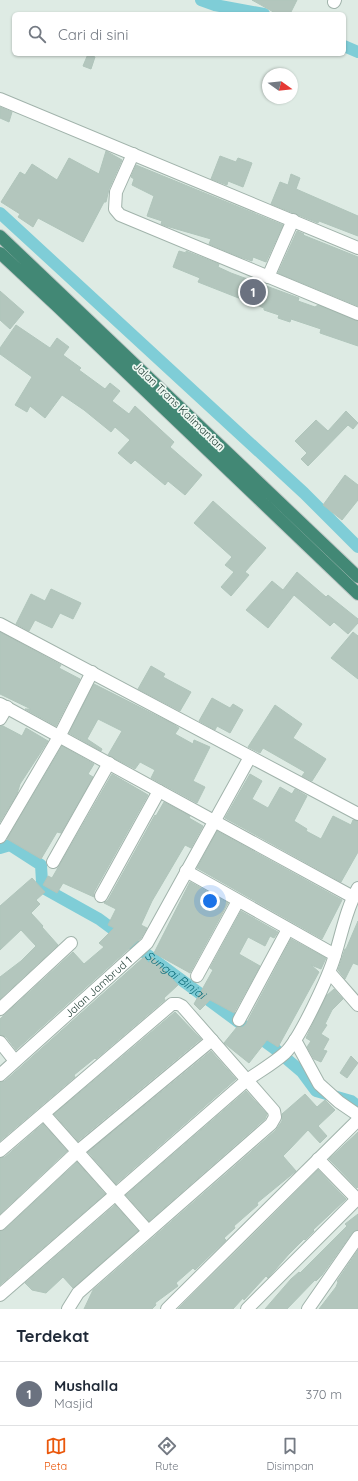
<!DOCTYPE html>
<html lang="id">
<style>
:root{--surface:#fff;--page:#f2f2f3;--text:#1f2937;--muted:#747a83;--line:#e0e1e3;--accent:#ea580c}
body{margin:0;font-family:Quicksand,sans-serif;background:var(--page);color:var(--text)}
.compass{position:absolute;left:262px;top:68px;width:36px;height:36px;border-radius:50%;background:var(--surface);box-shadow:0 1px 3px #0004;rotate:105deg}
.you{position:absolute;left:210px;top:901px;width:14px;height:14px;margin:-10px;border:3px solid #fff;border-radius:50%;background:#1a73e8;box-shadow:0 0 0 6px #1a73e833}
.badge{display:grid;place-items:center;width:26px;height:26px;border-radius:50%;background:var(--accent);color:#fff;font-size:13px;font-weight:700}
.pin{position:absolute;translate:-50% -50%;border:2px solid #fff;box-shadow:0 1px 4px #0006}
.list{margin:0;padding:0;list-style:none}
h2{display:flex;justify-content:space-between;align-items:center;height:52px;margin:0;padding:0 16px;font-size:17px}
h2 small{font-size:13px;font-weight:400;color:var(--muted)}
.list li{display:grid;grid-template-columns:26px 1fr auto;gap:12px;align-items:center;box-sizing:border-box;height:64px;padding:0 16px;border-top:1px solid var(--line)}
.list b{display:block;font-size:15px;white-space:nowrap}
.list p{margin:0;font-size:13px;white-space:nowrap;color:var(--muted)}
.list em{font-size:13px;font-style:normal;color:var(--muted)}
.icon{flex:none;width:22px;height:22px;fill:none;stroke:currentColor;stroke-width:2;stroke-linecap:round;stroke-linejoin:round}
.map{position:relative;flex:none;width:358px;height:1309px;overflow:hidden}
.search{position:absolute;background:var(--surface);box-shadow:0 1px 3px #0004;left:12px;right:12px;top:12px;height:44px;display:flex;align-items:center;gap:10px;box-sizing:border-box;padding:0 14px;border-radius:6px;color:var(--muted);font-size:15px}
.sheet{height:116px;background:var(--surface)}
nav{display:flex;justify-content:space-around;align-items:center;box-sizing:border-box;height:56px;border-top:1px solid var(--line);background:var(--surface);font-size:11px;color:var(--muted)}
nav a{display:grid;justify-items:center;gap:2px}
nav .on{color:var(--accent)}
.map>svg:first-child{display:block}
</style>
<div class="map">
<svg width="358" height="1309" viewBox="0 0 358 1309">
<rect width="100%" height="100%" fill="#deebe4"/>
<g fill="none" stroke-linecap="round" stroke-linejoin="round">
<g stroke="#7fcdd7" stroke-width="12">
<path d="M201,0L215,5L264,14"/>
<path d="M344,46L358,52"/>
<path d="M0,213L304,493L358,547"/>
<path id="s1" d="M0,848L10,845L41,865L42,882L47,890L99,919L275,1049L302,1072L316,1091L351,1101L358,1106"/>
</g>
</g>
<path fill="#b3c6bd" stroke="#b0c5bb" d="M252,0H297L290,14H277Z
M88,54L95,57L91,69L83,66Z
M0,107L12,112L9,122L0,118Z
M106,151L122,160L109,189L106,202H104L83,242L38,218L33,227L18,217L20,214L1,202L20,172L25,175L32,164L57,180L69,158L99,174Z
M220,156L236,162L238,158L252,163L243,187L228,181L227,185L211,179Z
M136,165L283,225L266,262L253,257L252,261L240,257L209,244L211,239L166,226L161,224L162,221L147,216L154,196L132,185L134,179L131,177Z
M291,174L300,178L296,189L358,216V236L319,221L318,223L271,204L280,182L288,185Z
M297,231L304,234L303,235L358,257V306L278,273Z
M179,251L186,253V251L219,264L218,267L231,273L299,298L298,301L315,307L318,305L358,321V346L320,333L321,329L291,319L290,322L278,318L279,315L264,310V308L198,282L200,278L173,267Z
M0,291L24,312L10,329L0,320Z
M16,325L50,348L57,338L69,347L63,355L81,368L79,370L105,389L110,383L120,391L112,401L129,414L135,406L174,442L170,447L202,475L185,495L168,481L165,485L135,460L131,464L118,453L130,440L115,427L111,432L84,410L62,395L45,418L30,406L27,412L15,405L32,377L0,354V348Z
M346,411L358,423L353,429L348,425L308,466L301,459L307,453L295,441L316,420L328,431Z
M345,475L358,485V500L342,520L323,505Z
M213,501L266,548L245,572L249,575L231,596L221,587L234,572L225,565L232,557L194,523Z
M297,572L326,597L328,595L358,619V623L348,634L334,622L330,626L294,595L268,628L246,610L272,581L283,590Z
M51,589L81,603L73,619L60,613L52,628L35,620L29,631L16,624L31,594L45,601Z
M0,632L61,665L59,668L80,679L56,726L25,709H31L0,694Z
M353,632L358,636V679L331,658Z
M151,666L165,674L163,677L191,692L180,711L138,689Z
M94,684L173,724L179,728L175,734L193,744L194,740L210,747L193,781L205,787L197,803L151,778L155,770L140,762L135,769L108,755L122,731L98,719L87,739L102,749L101,751L69,733Z
M212,698L230,708L233,704L243,710L230,733L217,726L215,730L199,721Z
M275,705L302,724L293,738L326,759L312,781L302,776L305,772L263,748L260,753L248,747Z
M0,726H3L22,736L26,728L48,741L20,784L17,794L0,822Z
M62,746L94,764L88,774L93,777L61,833L57,832L41,859L7,839Z
M112,774L148,795L94,892V897L63,883L57,893L43,885L48,876L52,878Z
M250,774L262,781L252,799L268,808L280,787L292,794L295,789L307,796L294,821L307,829L306,831L321,839L333,816L351,825L353,820L358,821V852L341,882L225,818Z
M164,802L190,816L189,818L203,826L191,848L185,845L152,901L141,925L147,928L141,938L16,1050L6,1037L0,1035V1019L73,952L84,964L104,947L99,943L114,928L108,925L116,909L104,903L108,900L155,815L156,816Z
M217,831L342,900L322,939L197,868Z
M32,878L45,892L36,900L40,904L31,913L43,926L42,927L58,945L0,999V977L21,961L36,946L21,930L0,950V906Z
M190,882L228,903L190,973L154,953Z
M241,911L278,932L274,938L270,936L265,946L248,937L239,954L260,966L234,1013L210,1000L200,1010L194,1004L213,970L210,968Z
M358,921V965L353,963L345,979L338,970L345,949H346Z
M291,939L326,958L321,969L311,965L319,972L278,1047L267,1040L249,1063L224,1043L237,1027H243L246,1024Z
M144,957L149,963L152,957L178,985L164,998L165,1000L96,1059L95,1058L74,1075L75,1077L0,1141V1082L5,1081Z
M334,989L343,999L332,1010L325,1024L327,1025L321,1034L329,1039L323,1050L327,1051L321,1062L314,1059L307,1047L311,1041L306,1038L326,996Z
M175,1012L201,1039L78,1141L54,1114Z
M211,1051L236,1079L116,1184L88,1152Z
M351,1056L358,1063L347,1078L340,1073Z
M246,1091L267,1114L265,1119L149,1221L126,1195Z
M305,1094L317,1107L325,1100L335,1110L318,1126L327,1136L320,1143L308,1130L289,1150L283,1156L296,1171L257,1203L258,1205L234,1226L235,1228L224,1238L226,1240L195,1270L193,1268L176,1283L178,1286L155,1303L156,1305L152,1309H84L93,1290L276,1130L282,1121V1114Z
M43,1124L67,1151L0,1214V1158L5,1157Z
M358,1132V1187L357,1188L329,1159Z
M77,1162L105,1194L0,1285V1231L5,1229Z
M318,1170L346,1199L313,1230L314,1231L305,1240L304,1239L289,1254L268,1278L266,1276L244,1300L243,1298L233,1309H178Z
M115,1205L138,1231L73,1288L63,1277L46,1293L32,1290L25,1283Z
M358,1214V1230L352,1233L322,1275L316,1281L315,1280L287,1309H265L291,1279L299,1272L300,1273L347,1226L345,1224Z
M358,1250V1309H319L336,1287L338,1282L337,1281Z"/>
<g fill="none" stroke-linecap="round" stroke-linejoin="round">
<g stroke="#a1b3ab" stroke-width="14">
<g id="minor">
<path d="M334,2L335,0"/>
<path d="M0,99L358,248"/>
<path d="M133,154L116,192L115,209L120,215L358,314"/>
<path d="M268,277L293,220"/>
<path d="M0,624L358,814"/>
<path d="M0,704L353,897"/>
<path d="M0,719L7,707"/>
<path d="M0,837L60,735L92,672"/>
<path d="M53,862L109,763"/>
<path d="M186,871L335,955"/>
<path d="M101,896L159,791"/>
<path d="M330,973L358,1005"/>
<path d="M197,976L238,901"/>
<path d="M0,1009L71,943"/>
<path d="M239,1020L288,929"/>
<path d="M295,1040L319,1084L339,1102L358,1115"/>
<path d="M0,1042L15,1061"/>
<path id="s2" d="M0,1075L147,943L250,757"/>
<path d="M44,1114L148,1231"/>
<path d="M0,1151L172,1004H178L182,1006L274,1111L275,1117L271,1124L78,1293L68,1309"/>
<path d="M318,1159L358,1200"/>
<path d="M0,1224L78,1151L212,1040"/>
<path d="M0,1295L247,1080C260,1071 274,1063 285,1053C300,1039 329,976 335,955C342,933 346,909 358,888"/>
<path d="M167,1309L358,1120"/>
<path d="M247,1309L357,1199"/>
<path d="M308,1309L358,1237"/>
</g>
</g>
<g stroke="#c0c8c6" stroke-width="14">
<path id="trunk" d="M0,236L358,577
M0,253L58,307L358,594"/>
</g>
<use href="#minor" stroke="#fff" stroke-width="12"/>
<use href="#trunk" stroke="#428875" stroke-width="12"/>
</g>
<g text-anchor="middle" stroke-width="3.5" stroke-linejoin="round" paint-order="stroke">
<g font-size="11" fill="#1e3c33" stroke="#eef8f2">
<text transform="translate(179 406) rotate(44)" y="4">Jalan Trans Kalimantan</text>
<text dy="4" stroke="none"><textPath href="#s2" startOffset="132">Jalan Jambrud 1</textPath></text>
</g>
<g font-size="12" font-style="italic" fill="#12707d" stroke="#eef8f2">
<text dy="4" stroke="none"><textPath href="#s1" startOffset="228">Sungai Binjai</textPath></text>
</g>
</g>
</svg>
<svg class="compass" viewBox="-18 -18 36 36"><path d="M0-13l5 13h-10z" fill="#e53935"/><path d="M0 13l5-13h-10z" fill="#747a83"/></svg>
<div class="you"></div>
<div class="pin badge" style="left:253px;top:292px;background:#6b7280">1</div>
<div class="search"><svg class="icon" aria-label="search" viewBox="0 0 24 24"><circle cx="10" cy="10" r="6"/><path d="M15 15l6 6"/></svg>Cari di sini</div>
</div>
<section class="sheet">
<h2>Terdekat<small></small></h2>
<ul class="list">
<li><span class="badge" style="background:#6b7280">1</span><div><b>Mushalla</b><p>Masjid</p></div><em>370 m</em></li>
</ul>
</section>
<nav>
<a class="on"><svg class="icon" aria-label="map" viewBox="0 0 24 24"><path d="M3 6l6-2 6 2 6-2v14l-6 2-6-2-6 2zM9 4v14M15 6v14"/></svg>Peta</a>
<a><svg class="icon" aria-label="directions" viewBox="0 0 24 24"><path d="M12 3l9 9-9 9-9-9zM9 14v-3h6M13 9l2 2-2 2"/></svg>Rute</a>
<a><svg class="icon" aria-label="saved" viewBox="0 0 24 24"><path d="M7 4h10v16l-5-4-5 4z"/></svg>Disimpan</a>
</nav>
